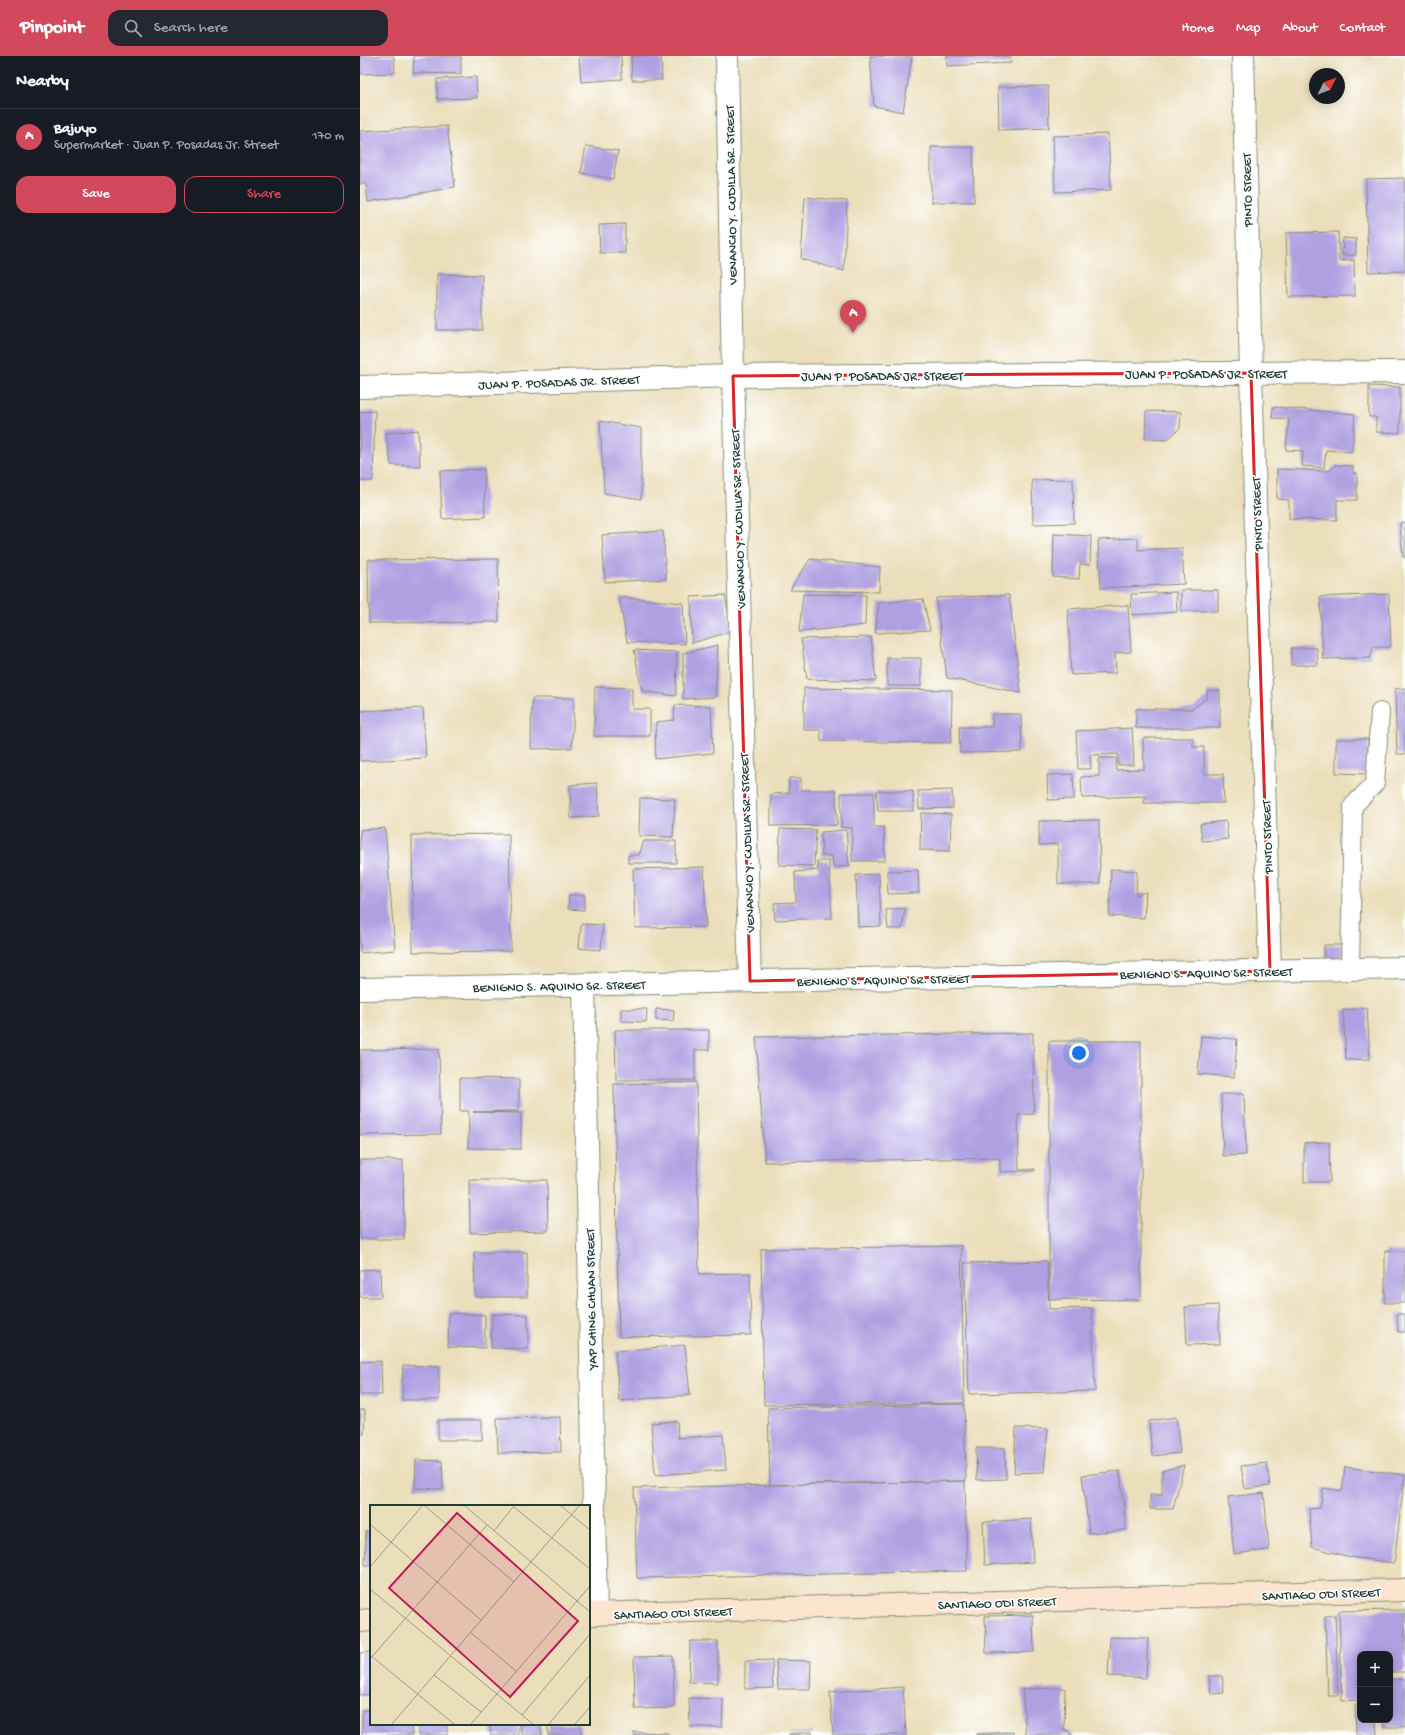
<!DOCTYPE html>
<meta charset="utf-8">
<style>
:root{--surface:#171b24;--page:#242831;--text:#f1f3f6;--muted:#9ea1a6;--line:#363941;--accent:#d1495b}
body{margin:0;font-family:"Gochi Hand",sans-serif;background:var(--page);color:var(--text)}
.controls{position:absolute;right:12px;bottom:12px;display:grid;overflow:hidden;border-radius:8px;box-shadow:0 2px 10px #0003}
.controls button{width:36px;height:36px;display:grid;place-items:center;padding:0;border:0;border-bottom:1px solid var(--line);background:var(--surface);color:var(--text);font:20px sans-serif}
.compass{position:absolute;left:949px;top:12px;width:36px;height:36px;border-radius:50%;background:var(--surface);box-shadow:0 2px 10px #0003;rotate:48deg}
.you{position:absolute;left:719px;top:997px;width:14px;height:14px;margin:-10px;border:3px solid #fff;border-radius:50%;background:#1a73e8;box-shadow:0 0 0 6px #1a73e833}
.badge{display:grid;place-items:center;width:26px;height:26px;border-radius:50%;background:var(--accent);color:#fff;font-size:13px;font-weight:700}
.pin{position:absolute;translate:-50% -33px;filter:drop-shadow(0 1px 2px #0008)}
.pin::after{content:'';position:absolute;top:21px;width:14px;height:12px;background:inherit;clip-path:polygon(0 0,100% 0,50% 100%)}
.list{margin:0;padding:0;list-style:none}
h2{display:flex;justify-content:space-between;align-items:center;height:52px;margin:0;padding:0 16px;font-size:17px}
h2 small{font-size:13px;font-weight:400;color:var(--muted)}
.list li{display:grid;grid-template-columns:26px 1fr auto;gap:12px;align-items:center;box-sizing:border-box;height:56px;padding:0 16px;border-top:1px solid var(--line)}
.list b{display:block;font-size:15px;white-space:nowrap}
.list p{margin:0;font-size:13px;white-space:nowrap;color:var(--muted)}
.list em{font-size:13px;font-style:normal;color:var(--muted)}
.actions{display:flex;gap:8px;padding:12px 16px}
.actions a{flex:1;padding:9px 0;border:1px solid var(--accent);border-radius:12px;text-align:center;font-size:14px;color:var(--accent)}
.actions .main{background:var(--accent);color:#fff}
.icon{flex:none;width:22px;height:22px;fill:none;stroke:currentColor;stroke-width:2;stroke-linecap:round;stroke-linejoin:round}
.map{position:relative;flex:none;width:1045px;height:1679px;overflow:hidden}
header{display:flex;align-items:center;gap:24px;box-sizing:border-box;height:56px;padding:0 20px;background:var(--accent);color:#fff}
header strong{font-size:19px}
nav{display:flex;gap:22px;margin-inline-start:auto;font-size:14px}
.search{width:280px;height:36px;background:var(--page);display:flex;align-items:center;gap:10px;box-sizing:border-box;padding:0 14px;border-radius:12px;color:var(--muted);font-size:15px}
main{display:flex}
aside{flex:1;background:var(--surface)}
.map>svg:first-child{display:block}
</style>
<header>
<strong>Pinpoint</strong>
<div class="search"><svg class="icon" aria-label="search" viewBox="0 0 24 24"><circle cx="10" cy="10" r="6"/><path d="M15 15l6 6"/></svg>Search here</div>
<nav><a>Home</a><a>Map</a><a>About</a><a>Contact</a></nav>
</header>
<main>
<aside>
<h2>Nearby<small></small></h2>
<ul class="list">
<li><span class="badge">A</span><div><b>Bajuyo</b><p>Supermarket · Juan P. Posadas Jr. Street</p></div><em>170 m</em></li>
</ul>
<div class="actions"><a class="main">Save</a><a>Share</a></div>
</aside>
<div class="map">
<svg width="1045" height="1679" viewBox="0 0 1045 1679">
<rect width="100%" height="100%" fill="#fff"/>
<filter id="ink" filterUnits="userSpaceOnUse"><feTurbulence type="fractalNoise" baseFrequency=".025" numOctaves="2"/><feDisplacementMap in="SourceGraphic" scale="8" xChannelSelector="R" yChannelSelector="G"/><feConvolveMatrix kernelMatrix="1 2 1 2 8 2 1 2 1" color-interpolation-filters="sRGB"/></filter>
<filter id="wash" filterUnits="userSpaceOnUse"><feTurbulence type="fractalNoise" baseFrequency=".012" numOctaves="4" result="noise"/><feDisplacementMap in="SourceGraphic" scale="16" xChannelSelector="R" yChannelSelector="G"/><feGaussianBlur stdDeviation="0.9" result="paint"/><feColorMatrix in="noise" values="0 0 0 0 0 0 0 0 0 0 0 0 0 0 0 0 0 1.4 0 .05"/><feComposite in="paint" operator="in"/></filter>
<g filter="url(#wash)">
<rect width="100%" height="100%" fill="#ebdfbb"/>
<g id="blocks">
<path fill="#b0a0e2" d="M0,0H34L35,17L0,18Z
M54,0H101V18L53,17Z
M219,0H261L262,23L221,26Z
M271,0H301L302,24H272Z
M510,0L552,1L543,56L514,50Z
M586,0H650L651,7L587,10Z
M116,21L117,42L77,43V23Z
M688,30L689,72L639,74L638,31Z
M87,70L95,131L8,146L6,128H0V75Z
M748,78L751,134L695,136L693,80Z
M226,90L258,95L253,123L221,117Z
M571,91H613L614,146H571Z
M1045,122V215L1008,216L1006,123Z
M445,141L487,145L484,215L441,203Z
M265,168V197H240L239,169Z
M978,176L979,205L994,204L995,240L928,241L926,177Z
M983,182L996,183V199H982Z
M77,218L122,219V274H77Z
M1009,330L1040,331V377L1016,376V361H1009Z
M913,351L995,358L992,396L966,394L964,412L942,410L943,395L926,394L929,363L912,362Z
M15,355L13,425H0V356Z
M786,355L821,356L820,372L807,384L785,383Z
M240,365L281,372V443L244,437Z
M58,374L60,410L31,409L26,377Z
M975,409L993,410V417H997V444H977V464L929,463V444L917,443V413L970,415Z
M124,413L125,461L82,463L80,415Z
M713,423L714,467L673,468L672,424Z
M1045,466V502L1043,501L1040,467Z
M303,475L306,523L245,526L242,479Z
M694,478L731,480L730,509L720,508L719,523L693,521Z
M778,482V494L822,492L824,528L741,532L738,484Z
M138,503L139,566L9,567L8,504Z
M450,503L520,511L519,536L430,534Z
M821,534H858V555H821Z
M816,536L817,556L772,559L771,538Z
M443,538L506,539L505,569L439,576Z
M1029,538L1031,591H1013L1010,602L963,603L960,541Z
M365,539L372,575L332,587L331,541Z
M649,539L661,637L587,622L576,542Z
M259,541L323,547L325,588L267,586Z
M563,543L570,574L515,577L519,547Z
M768,549L771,596L755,597L756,617L711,619L708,553Z
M511,581L516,625L447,623L441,583Z
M358,589L355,641L323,643V597Z
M931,592H957L958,609H931Z
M274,594L317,596L316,640L282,635Z
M527,602H561V630H527Z
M235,631L272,632V653H290V680H234Z
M444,632L592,634L591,687L461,685V674H444Z
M1045,632V698H1037L1035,633Z
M860,634V672H776V653H832L847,642V635Z
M172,642H214L212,692L171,693Z
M315,649L351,650L353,697L295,703L296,666L314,664Z
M63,652L66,702L0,705V655Z
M632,658H661L662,696L600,697L599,671H632Z
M772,672L774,709H758V698L730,699L731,713H718L716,675Z
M783,682H833V691H844V718H863L864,747H784L786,740L722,742L721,721L739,720V702H756V714L784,713Z
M976,683H1008V718L976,717Z
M713,718L714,743L688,744L687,719Z
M429,722H441V734H476L477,769L411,770V738L429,737Z
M237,727L239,760L211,762L210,729Z
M592,734L593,752L559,753L558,735Z
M516,735H553V755H518Z
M481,737H514V771H524L525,805H492V772L481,771Z
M280,742L315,743L313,781L279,780Z
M561,757L591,758L590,795L560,794Z
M739,764L740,828H698V788L679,789V765Z
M866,765L868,783L842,785L840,768Z
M25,772L35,894L0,897V774Z
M420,773L456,774L454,810L419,809Z
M486,774L489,810L473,811L472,800H462L461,776Z
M149,778L151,895L53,896L52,779Z
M284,785H316V807H268V799H279Z
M457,805H469L472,862L415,864L414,847L436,846L435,816L458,814Z
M344,811L346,871L275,872L273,813Z
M751,813L777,815L776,839L786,836L784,862L749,860Z
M558,814L559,837L528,838L527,815Z
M519,818L521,870L498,871L496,819Z
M209,839H225L224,854L208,853Z
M545,852L542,873H528L526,854Z
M221,868L243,869L241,894L219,892Z
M964,889H982V905H964Z
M1007,952L1010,1003L986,1004L983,954Z
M261,953H287L286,966L261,965Z
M296,953L314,954L313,965L296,964Z
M255,974H349V994H335V1024H256Z
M673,977L674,1058L658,1059L659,1114L675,1113V1115L640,1116V1102L405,1106L396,981Z
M841,980L877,983L874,1021L838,1018Z
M689,985H781V1244L689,1243Z
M79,993L81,1078L0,1079V994Z
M100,1022L159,1023V1055L113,1056L161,1057V1093L108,1092L109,1055H100Z
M336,1026L339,1218L390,1217L391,1279L259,1281L254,1028Z
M861,1038H884L886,1099L863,1100Z
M969,1086L970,1126H944V1087Z
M0,1104H43L44,1183H0Z
M109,1124H187L188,1175L110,1177Z
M601,1190L604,1347L404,1349L401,1193Z
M1025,1195H1045V1247H1025Z
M114,1196H167V1241H115Z
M687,1205L689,1253L732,1252L735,1335L609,1338L604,1207Z
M20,1213L21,1241H0V1214Z
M858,1249L860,1288L827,1289L825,1251Z
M89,1257L125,1259V1292L88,1291Z
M132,1258L168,1259V1293L131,1292Z
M1037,1258H1045V1276H1038Z
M325,1289L330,1339L259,1345L255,1295Z
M21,1305L22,1339H0V1306Z
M43,1309L79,1311V1344H42Z
M604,1348L606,1425L410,1429L408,1352Z
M0,1354H5L4,1378H0Z
M200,1361L201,1396L138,1397L137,1362Z
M816,1361L820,1397L792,1400L789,1365Z
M78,1364H122V1384H78Z
M317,1365L318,1382L363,1379L366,1414L295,1419L291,1367Z
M656,1372L688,1373L684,1416L654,1417Z
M616,1392H645L646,1423L617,1424Z
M56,1404L82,1405L83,1433L55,1432Z
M907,1407L910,1430L885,1433L881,1410Z
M824,1409L813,1453H790V1439H802V1415Z
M985,1411L1045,1419L1034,1507L990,1501L952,1491L949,1453L960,1452L963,1432L982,1435Z
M760,1415L766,1474L729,1477L722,1419Z
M605,1425L607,1515L277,1522L274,1432Z
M904,1437L909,1494L874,1498L868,1441Z
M671,1463L673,1506L625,1509L623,1466Z
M6,1475H11V1509H5Z
M1045,1554V1616H1030V1598H1000V1644L982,1645L979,1555Z
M673,1559L674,1596L626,1597L625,1560Z
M975,1559L978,1640H968L965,1560Z
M750,1581L788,1582L786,1622L748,1620Z
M330,1585H358V1627L329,1626Z
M11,1596V1639H0V1597Z
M313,1600L314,1652L275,1653L274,1601Z
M412,1604L413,1632L385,1633V1605Z
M416,1604L451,1605L450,1633H418Z
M849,1620H862L864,1637L851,1638Z
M1030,1623H1045V1671H1024V1664H1030Z
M543,1631L546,1679H473L470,1636Z
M705,1632L704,1673L713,1679H666L662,1633Z
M329,1642L363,1643L362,1671H330Z
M995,1649H1000V1664H1016L1017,1679H996Z
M2,1654H11V1668H51L52,1679H2Z
M58,1668H87V1679H58Z
M130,1668H159V1679H131Z
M180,1668L182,1679H162L161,1669Z
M188,1668H220L221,1679H188Z
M274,1676L308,1677V1679H274Z
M452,1676V1679H429V1678Z
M653,1676V1679H616V1678Z"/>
</g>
</g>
<g filter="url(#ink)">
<use href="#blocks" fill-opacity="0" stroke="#858e78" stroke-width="1"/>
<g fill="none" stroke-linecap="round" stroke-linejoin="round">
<g stroke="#858e78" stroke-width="20">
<path id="lane" d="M990,913L993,750L1015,727L1020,656"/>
</g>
<g stroke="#858e78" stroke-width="24">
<path id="street" d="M367,0L373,320L390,925
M883,0L891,317L910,915
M0,331L373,320L1045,316
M224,928L236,1558
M0,933L1045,912"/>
</g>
<g stroke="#858e78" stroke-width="24">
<path id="secondary" d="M229,1558L1045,1534
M0,1565L11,1564"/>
</g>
<use href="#lane" stroke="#fff" stroke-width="18"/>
<use href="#street" stroke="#fff" stroke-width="22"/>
<use href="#secondary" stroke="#fbe5cf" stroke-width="22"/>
</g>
</g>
<path fill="none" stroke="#d62828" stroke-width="3" stroke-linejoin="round" d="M891,317L910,915L390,925L373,320Z"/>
<g text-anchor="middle" stroke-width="3.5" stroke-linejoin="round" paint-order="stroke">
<g font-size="13" fill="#1f3d34" stroke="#fff">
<text transform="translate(886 134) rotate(-91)" y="5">PINTO STREET</text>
<text transform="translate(370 139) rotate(-91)" y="5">VENANCIO Y. CUDILLA SR. STREET</text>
<text x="846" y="322">JUAN P. POSADAS JR. STREET</text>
<text x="522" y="324">JUAN P. POSADAS JR. STREET</text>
<text transform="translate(199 325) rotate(-2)" y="5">JUAN P. POSADAS JR. STREET</text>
<text transform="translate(896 458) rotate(-92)" y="5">PINTO STREET</text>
<text transform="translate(377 463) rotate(-92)" y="5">VENANCIO Y. CUDILLA SR. STREET</text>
<text transform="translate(906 781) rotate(-92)" y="5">PINTO STREET</text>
<text transform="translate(386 787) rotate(-92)" y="5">VENANCIO Y. CUDILLA SR. STREET</text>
<text transform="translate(846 916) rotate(-1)" y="5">BENIGNO S. AQUINO SR. STREET</text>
<text transform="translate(523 923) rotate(-1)" y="5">BENIGNO S. AQUINO SR. STREET</text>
<text transform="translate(199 929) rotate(-1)" y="5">BENIGNO S. AQUINO SR. STREET</text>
<text transform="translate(230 1243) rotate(-91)" y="5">YAP CHING CHUAN STREET</text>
<text transform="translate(961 1537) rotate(-2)" y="5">SANTIAGO ODI STREET</text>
<text transform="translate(637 1546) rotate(-2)" y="5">SANTIAGO ODI STREET</text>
<text transform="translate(313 1556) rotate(-2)" y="5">SANTIAGO ODI STREET</text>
</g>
</g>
<g transform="translate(10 1449)">
<rect width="220" height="220" fill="#ebdfbb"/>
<path fill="none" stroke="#999e85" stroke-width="1" d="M55,1L144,77M95,1L220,107M191,1L220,25M144,2L220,64M0,19L111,115M124,26L144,1M0,62L52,1M0,84L163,219M100,127L147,167M0,150L84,219M0,154L117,20M64,170L111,207M152,210L220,129M22,219L209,1M101,219L220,81M179,219L220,170M205,219L220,202"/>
<path fill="#c2185b" fill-opacity="0.15" stroke="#c2185b" stroke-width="2" d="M87,8L208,116L140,192L19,83Z"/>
<rect width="220" height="220" fill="none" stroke="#1f3d34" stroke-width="2"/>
</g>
</svg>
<div class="controls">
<button>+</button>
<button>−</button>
</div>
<svg class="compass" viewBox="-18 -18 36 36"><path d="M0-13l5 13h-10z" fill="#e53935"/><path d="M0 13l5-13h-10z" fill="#9ea1a6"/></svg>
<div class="you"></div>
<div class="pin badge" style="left:493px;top:277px">A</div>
</div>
</main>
